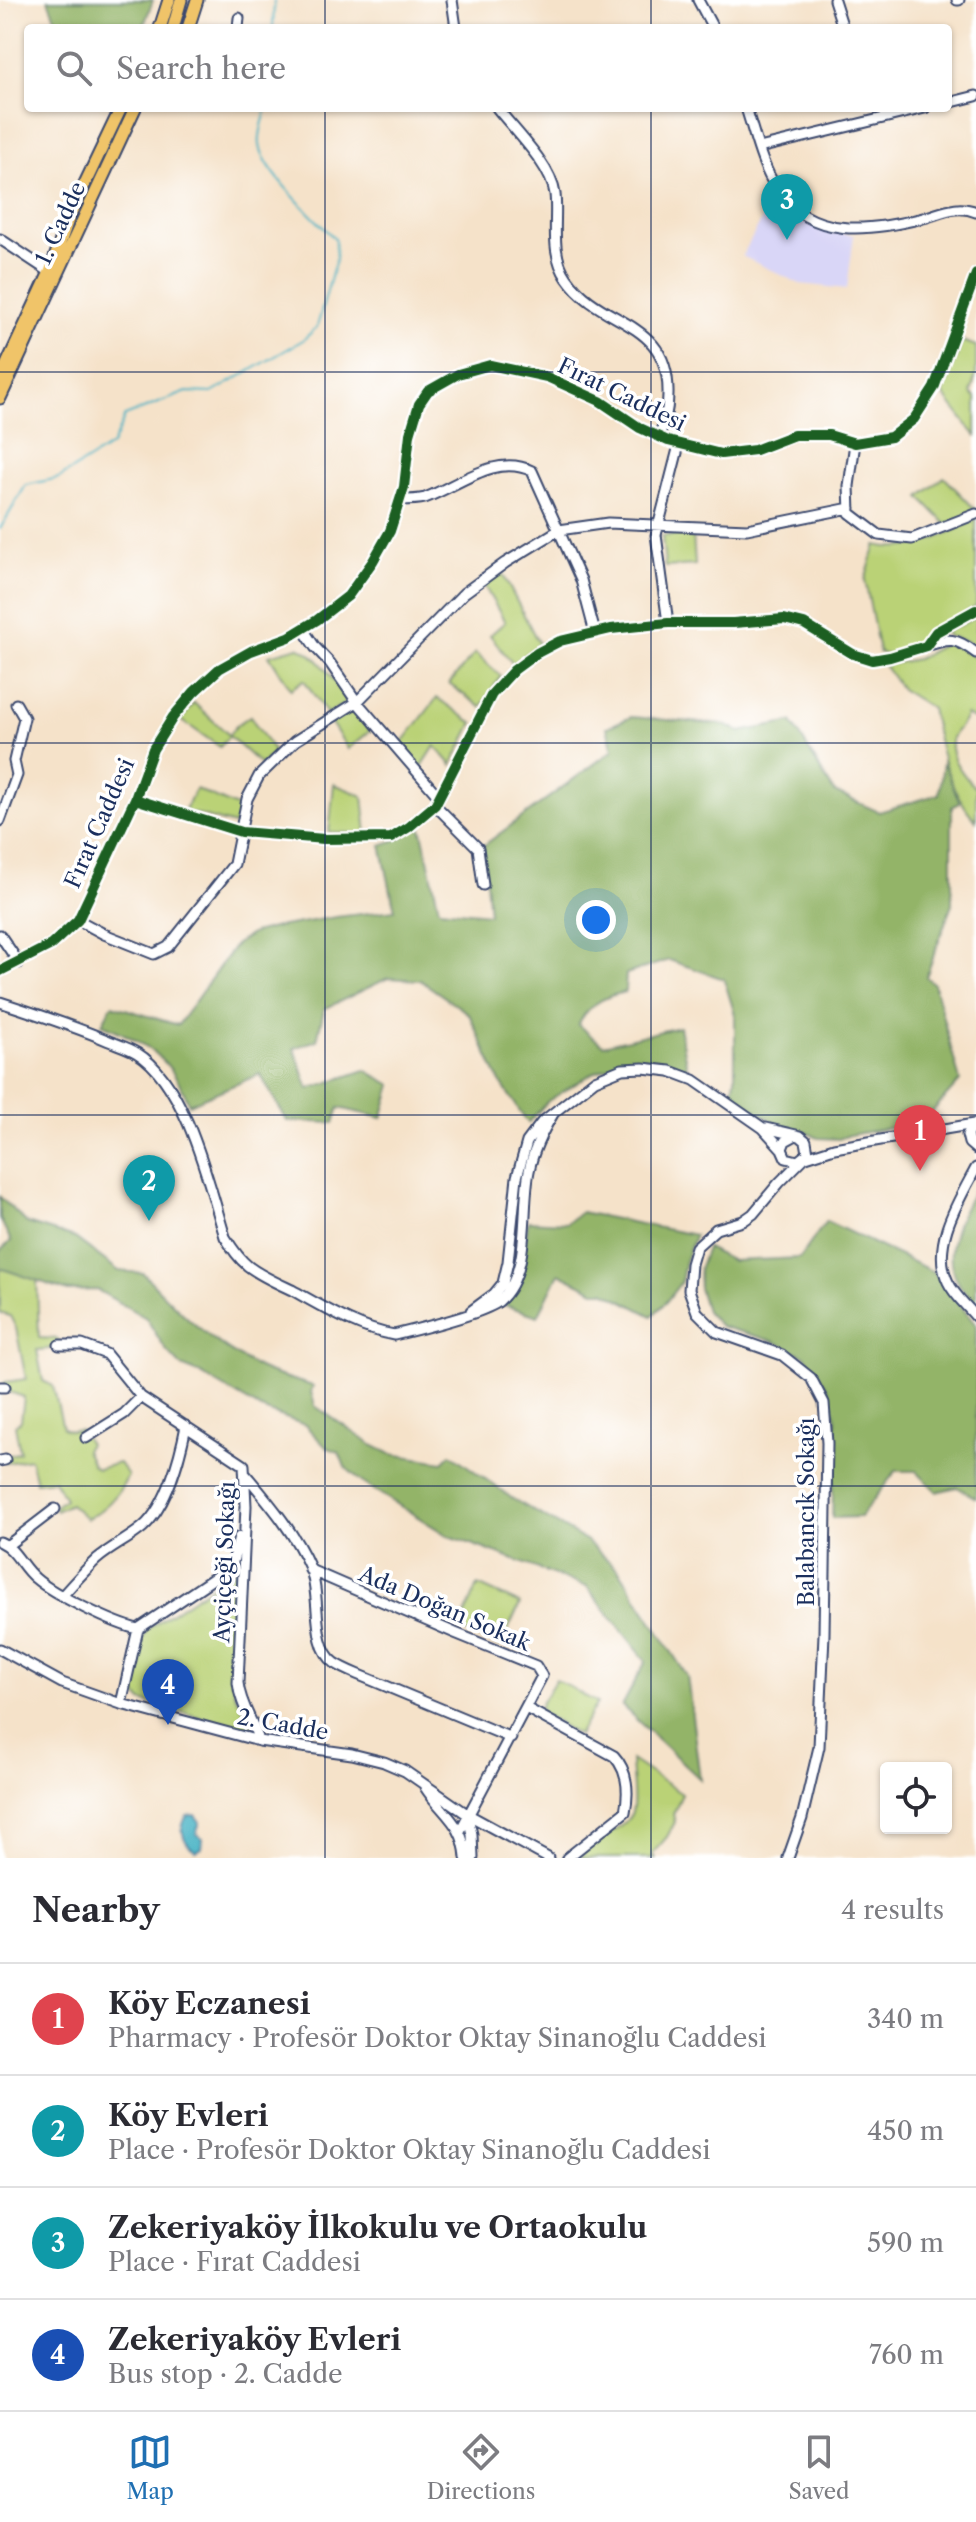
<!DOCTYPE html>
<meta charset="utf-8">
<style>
:root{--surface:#fff;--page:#f2f2f3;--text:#2b2b33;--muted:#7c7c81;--line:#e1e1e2;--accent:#1f6fb2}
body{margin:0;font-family:"Libre Caslon Text",serif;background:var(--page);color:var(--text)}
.controls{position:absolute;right:24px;bottom:24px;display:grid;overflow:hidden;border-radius:8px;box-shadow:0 2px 6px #0004}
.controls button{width:72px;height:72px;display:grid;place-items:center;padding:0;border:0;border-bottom:2px solid var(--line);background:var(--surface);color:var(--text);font:40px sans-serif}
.you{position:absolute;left:596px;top:920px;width:28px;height:28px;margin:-20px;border:6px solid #fff;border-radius:50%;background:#1a73e8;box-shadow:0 0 0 12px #1a73e833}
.badge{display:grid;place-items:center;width:52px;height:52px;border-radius:50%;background:var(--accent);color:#fff;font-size:26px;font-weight:700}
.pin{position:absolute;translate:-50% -66px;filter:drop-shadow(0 2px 4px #0008)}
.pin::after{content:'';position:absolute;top:42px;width:28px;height:24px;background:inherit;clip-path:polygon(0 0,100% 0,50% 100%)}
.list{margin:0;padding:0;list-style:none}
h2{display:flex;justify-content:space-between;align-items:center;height:104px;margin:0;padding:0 32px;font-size:34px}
h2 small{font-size:26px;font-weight:400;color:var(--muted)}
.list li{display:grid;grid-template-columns:52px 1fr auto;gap:24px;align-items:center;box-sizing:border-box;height:112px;padding:0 32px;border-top:2px solid var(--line)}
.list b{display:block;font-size:30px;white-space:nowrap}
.list p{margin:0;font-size:26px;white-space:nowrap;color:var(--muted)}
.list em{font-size:26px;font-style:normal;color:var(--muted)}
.icon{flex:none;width:44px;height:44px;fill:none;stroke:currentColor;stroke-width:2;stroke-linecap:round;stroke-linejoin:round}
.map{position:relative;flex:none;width:976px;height:1858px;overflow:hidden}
.search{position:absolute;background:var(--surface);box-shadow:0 2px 6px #0004;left:24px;right:24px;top:24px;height:88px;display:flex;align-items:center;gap:20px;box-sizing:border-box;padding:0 28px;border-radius:8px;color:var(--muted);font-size:30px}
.sheet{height:552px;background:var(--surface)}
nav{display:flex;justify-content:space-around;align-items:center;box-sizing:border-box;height:112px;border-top:2px solid var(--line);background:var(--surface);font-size:22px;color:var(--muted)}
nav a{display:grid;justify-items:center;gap:4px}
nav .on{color:var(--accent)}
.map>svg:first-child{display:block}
</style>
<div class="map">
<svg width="976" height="1858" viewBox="0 0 976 1858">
<rect width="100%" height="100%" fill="#fff"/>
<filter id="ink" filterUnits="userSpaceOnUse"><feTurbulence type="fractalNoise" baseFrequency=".0125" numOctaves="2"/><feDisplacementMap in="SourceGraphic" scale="16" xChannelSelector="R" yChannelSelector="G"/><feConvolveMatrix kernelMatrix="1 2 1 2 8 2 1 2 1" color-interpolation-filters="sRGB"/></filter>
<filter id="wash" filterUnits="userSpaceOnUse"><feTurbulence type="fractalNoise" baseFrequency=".006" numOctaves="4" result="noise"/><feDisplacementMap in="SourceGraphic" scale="32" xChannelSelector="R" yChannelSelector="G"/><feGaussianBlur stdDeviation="1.8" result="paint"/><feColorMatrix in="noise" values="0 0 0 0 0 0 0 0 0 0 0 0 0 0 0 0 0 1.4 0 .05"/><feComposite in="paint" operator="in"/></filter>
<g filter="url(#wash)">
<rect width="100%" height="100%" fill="#f5e2c9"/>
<path fill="#d9d6f7" d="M775,196L809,224L828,232L854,235L847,289L800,284L742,256Z"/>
<path fill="#bad276" stroke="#6a806a" stroke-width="2" d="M962,341L976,346V374L971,393L976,398V436L943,394Z
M944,477L976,510L947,525L920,497Z
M976,519V607L935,629L922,643L886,655L879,652L865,580L876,545C911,554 946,535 976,519Z
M693,534L695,565L665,567L662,536Z
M501,571L539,644L513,664L490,635L505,622L483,584Z
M976,617V648L968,642L947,636L945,632Z
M946,643L963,649L976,659V720L966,715C964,725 955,729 952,738C946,755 964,775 974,787L976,786V821C947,788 940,750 931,708L901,689L884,665L917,659Z
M298,647C320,655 333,680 346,699V703L327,714L304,680L291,689L269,655Z
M475,653L501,676L481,707L449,684Z
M437,698L473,723L452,765L435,746L419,771L400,746Z
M194,703L229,735L237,725L250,716L274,752L261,765L229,736L220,747L181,720Z
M354,710L370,731L348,749L331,723Z
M334,784L363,796L367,834L329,832Z
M196,789L241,809L234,825L184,811Z
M0,1268L37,1280L39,1338L58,1339L59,1348L37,1350L43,1381L53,1386L63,1428L70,1431L80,1430L89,1444L85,1450L92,1465L97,1469L119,1463L128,1476C118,1496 106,1508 87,1519L70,1504L56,1511L54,1507L65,1499L54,1480L36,1482L30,1459L6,1463L4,1457L20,1452L15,1425L21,1421L24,1397L6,1391L5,1382L26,1379L16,1328L10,1316L0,1313Z
M239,1568L234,1692L253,1729L249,1731L142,1701L132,1689L136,1662L146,1630Z
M478,1585L520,1604L500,1647L459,1629Z
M556,1679L597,1703L578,1735L540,1712V1705Z
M631,1760L682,1794L673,1814L675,1822L667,1837L652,1854L655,1858H580C591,1838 623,1833 632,1812C636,1801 631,1773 631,1760Z"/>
<path fill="#93b467" stroke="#577262" stroke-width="2" d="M48,0H153L143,28H65L56,20Z
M631,717L727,725L740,732L792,722L834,792L879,812L939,794L943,762L960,803L952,807V904L926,977L934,984L960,1081L923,1122L850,1135L839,1139L818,1138L800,1129L780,1126L732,1095L735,1079V1015L724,979L669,960L626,974L625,992C604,996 587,1006 578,1025L603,1045L679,1027L687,1068L629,1061L593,1073L548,1101L528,1123L499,1080L469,1014L420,980L388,978L324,1009L317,1040L294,1048L309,1089L365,1070L392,1085L382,1118L339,1108L334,1123L287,1121L260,1074L189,1104C171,1057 147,1043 102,1024L112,1005L178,1025L235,945L253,933L277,927L336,917L395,910L381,845L401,838L420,822L439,909L489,914L483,846L613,750L607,727Z
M976,1186V1305C970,1297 961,1289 956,1280C941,1251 961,1212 976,1186Z
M0,1197L27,1223L75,1238L119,1271L143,1273C178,1311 213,1345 259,1368C275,1376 295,1380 313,1386L311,1392L315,1406L372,1445L391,1454L443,1462L451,1454L513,1499L585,1540L619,1570L687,1676L700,1779L622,1706L646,1661L587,1587L447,1535L363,1483L345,1467L339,1452L326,1447L305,1425L261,1409L199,1373L181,1366L166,1350L146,1318L97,1290L68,1291L0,1268V1251L11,1241L0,1219Z
M581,1212L695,1235L685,1261L681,1282L665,1303L652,1316L604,1291H595L559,1273L538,1316L504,1305L521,1280L528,1221L566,1223Z
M826,1221L934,1272L976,1325V1498L957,1487L937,1492L916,1471H896L860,1517L832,1518L836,1419L828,1388L805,1356L773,1341L720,1326L706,1311L699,1288V1269L707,1248L732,1261L800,1258Z"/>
<path fill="#47b2c4" stroke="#317091" stroke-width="2" d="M195,1815L200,1822L196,1834L203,1838L202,1848L196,1851C183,1843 178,1828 187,1816Z"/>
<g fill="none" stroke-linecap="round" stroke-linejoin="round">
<path stroke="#47b2c4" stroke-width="2" d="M273,28L274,0
M0,529L26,485L59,478L112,445L125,416L187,392L212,393L303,340L317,327L336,259L335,239C316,219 264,172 260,145C258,134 264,119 267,108"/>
</g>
</g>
<g filter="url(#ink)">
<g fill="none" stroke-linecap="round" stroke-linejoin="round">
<g stroke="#3c4a6e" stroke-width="13">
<path id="minor" d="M452,0L456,28
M698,0L713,28
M834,0L843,28
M957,0H959
M238,28L239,18
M948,103L976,96
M497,108C515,131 551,165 555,194C558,221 549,252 567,278C601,328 670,318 668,395C668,410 666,423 658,436
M746,108C755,135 761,165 777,189C811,240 871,231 923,218C942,213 957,204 976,212
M759,148L925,108
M0,239L50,272
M855,443L849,486L850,513L879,535L912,539L976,514
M400,500C408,500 417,500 425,498C458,486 495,453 532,471L581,580L595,633
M668,623L656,535L679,445
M303,629L315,647L330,663L357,702L439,797
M926,646C950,638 955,637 976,653
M135,799L241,832L324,839L391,838L409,827L435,805L492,694L514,670L537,653L560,641L611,629L668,623H733L784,619L804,624L853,654L872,660L890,657L926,646L936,632L976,610
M435,805L478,848L483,885
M0,821L17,775L14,761L24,718L16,704
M78,920L104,934L154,954L168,947L234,864L247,799L259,776L295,741L357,702L464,593L505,563L559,530L608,523L747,529L850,508
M0,935L19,963
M0,971L51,945L78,920L135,799L153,749L173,717L194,692L219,669L251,651L289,637L317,620L348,596L373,561L390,531L404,487L410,434L419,404L428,391L458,374L490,365L547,377L600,401L640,428L668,441L721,454L755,450L794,435H829L855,443L891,437L914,419L934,388L976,274
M0,1002C37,1014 74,1026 109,1041C119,1045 129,1048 137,1053C186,1083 209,1184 225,1237C232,1248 238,1258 248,1266C261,1276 277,1283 292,1290C323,1307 358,1329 394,1335C415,1330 485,1313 499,1301C532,1273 521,1209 529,1171C533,1150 542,1132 553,1114
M973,1125L967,1135L969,1143L976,1149
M766,1128L800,1136L806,1141L808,1153L798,1161L786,1158L782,1149L785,1141L796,1135
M806,1157L834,1148L974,1124
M976,1168C959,1200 930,1245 948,1282C954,1295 967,1306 976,1317
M471,1311L494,1294L503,1283L508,1262L517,1177L527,1142L542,1122L595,1080L622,1069L643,1068L670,1071L694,1080L763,1128L782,1149
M59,1345H82L106,1354L141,1397L244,1465L246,1506L238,1683C240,1704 253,1721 259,1741
M0,1387H5
M86,1438L124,1414L141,1397
M0,1461L5,1460
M246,1475C270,1504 295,1533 310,1568C322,1596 310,1645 335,1663C341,1667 350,1671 357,1674L511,1738
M0,1542C16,1549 22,1568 35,1578C53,1594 114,1624 138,1629
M8,1545L55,1509
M310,1570L455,1633L536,1666L542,1676L460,1831
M63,1595C74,1583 85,1570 97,1559C111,1547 129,1539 143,1527C167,1506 180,1457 186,1426
M0,1649L62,1683L121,1704L259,1741L352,1754L384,1762L405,1771L467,1814L548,1858
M121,1704L138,1629L232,1566L239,1537
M526,1708L614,1756C628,1771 629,1793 625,1812L567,1858
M425,1787C442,1814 464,1823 466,1858
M467,1814L472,1834L473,1858
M788,1858L802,1818L819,1747L824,1634L827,1443L824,1403L811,1378L782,1355L717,1332L697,1312L689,1290L691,1264L696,1247L716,1229L743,1221L753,1214L779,1183L803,1159"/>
</g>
<g stroke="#3c4a6e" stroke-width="15">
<path id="major" d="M160,28L169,0
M173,28L181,0
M188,28L197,0
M0,379L50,272L69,217L121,108
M0,398L135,108"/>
</g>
<use href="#minor" stroke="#fff" stroke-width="9"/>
<use href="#major" stroke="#f0c469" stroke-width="11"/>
<g stroke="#fff" stroke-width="15">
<path id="cycleway" d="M135,799L241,832L324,839L391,838L409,827L435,805L492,694L514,670L537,653L560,641L611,629L668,623H733L784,619L804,624L853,654L872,660L890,657L926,646L936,632L976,610
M0,971L51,945L78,920L135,799L153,749L173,717L194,692L219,669L251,651L289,637L317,620L348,596L373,561L390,531L404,487L410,434L419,404L428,391L458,374L490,365L547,377L600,401L640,428L668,441L721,454L755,450L794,435H829L855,443L891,437L914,419L934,388L976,274"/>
</g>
<use href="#cycleway" stroke="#1b5e20" stroke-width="10"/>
</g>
</g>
<path fill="none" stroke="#1b2f5e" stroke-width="2" stroke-opacity="0.55" d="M325,0V28M651,0V28M325,108V1858M651,108V1858M0,372H976M0,743H976M0,1115H976M0,1486H976"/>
<g text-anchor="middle" stroke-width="7" stroke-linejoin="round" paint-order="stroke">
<g font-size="22" fill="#1b2f5e" stroke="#fff">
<text transform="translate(60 223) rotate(-65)" y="8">1. Cadde</text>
<text transform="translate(622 394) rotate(26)" y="8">Fırat Caddesi</text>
<text transform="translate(99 823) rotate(-66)" y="8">Fırat Caddesi</text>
<text transform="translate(806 1512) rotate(-90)" y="8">Balabancık Sokağı</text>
<text transform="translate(224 1562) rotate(-88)" y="8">Ayçiçeği Sokağı</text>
<text transform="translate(445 1608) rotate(23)" y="8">Ada Doğan Sokak</text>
<text transform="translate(283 1724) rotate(10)" y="8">2. Cadde</text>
</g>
</g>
</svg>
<div class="controls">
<button><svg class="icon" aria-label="locate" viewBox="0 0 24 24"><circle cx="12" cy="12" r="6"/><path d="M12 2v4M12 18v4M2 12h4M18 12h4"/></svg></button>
</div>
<div class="you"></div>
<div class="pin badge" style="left:920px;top:1171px;background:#e0444e">1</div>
<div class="pin badge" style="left:149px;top:1221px;background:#0f9aa8">2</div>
<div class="pin badge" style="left:787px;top:240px;background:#0f9aa8">3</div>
<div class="pin badge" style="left:168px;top:1725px;background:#1a4fb4">4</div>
<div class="search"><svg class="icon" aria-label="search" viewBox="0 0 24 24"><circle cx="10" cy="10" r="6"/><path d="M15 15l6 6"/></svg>Search here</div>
</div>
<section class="sheet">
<h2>Nearby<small>4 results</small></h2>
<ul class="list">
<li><span class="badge" style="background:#e0444e">1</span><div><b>Köy Eczanesi</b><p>Pharmacy · Profesör Doktor Oktay Sinanoğlu Caddesi</p></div><em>340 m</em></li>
<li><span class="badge" style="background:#0f9aa8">2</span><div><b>Köy Evleri</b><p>Place · Profesör Doktor Oktay Sinanoğlu Caddesi</p></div><em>450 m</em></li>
<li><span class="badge" style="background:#0f9aa8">3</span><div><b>Zekeriyaköy İlkokulu ve Ortaokulu</b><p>Place · Fırat Caddesi</p></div><em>590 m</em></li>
<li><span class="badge" style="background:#1a4fb4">4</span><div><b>Zekeriyaköy Evleri</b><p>Bus stop · 2. Cadde</p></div><em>760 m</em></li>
</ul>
</section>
<nav>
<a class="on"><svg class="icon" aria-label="map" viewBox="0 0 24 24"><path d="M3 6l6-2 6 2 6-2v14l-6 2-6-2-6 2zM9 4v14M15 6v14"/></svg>Map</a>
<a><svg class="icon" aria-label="directions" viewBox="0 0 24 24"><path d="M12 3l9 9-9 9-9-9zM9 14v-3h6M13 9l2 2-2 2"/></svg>Directions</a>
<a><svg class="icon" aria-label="saved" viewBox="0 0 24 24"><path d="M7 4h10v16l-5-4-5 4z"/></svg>Saved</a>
</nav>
